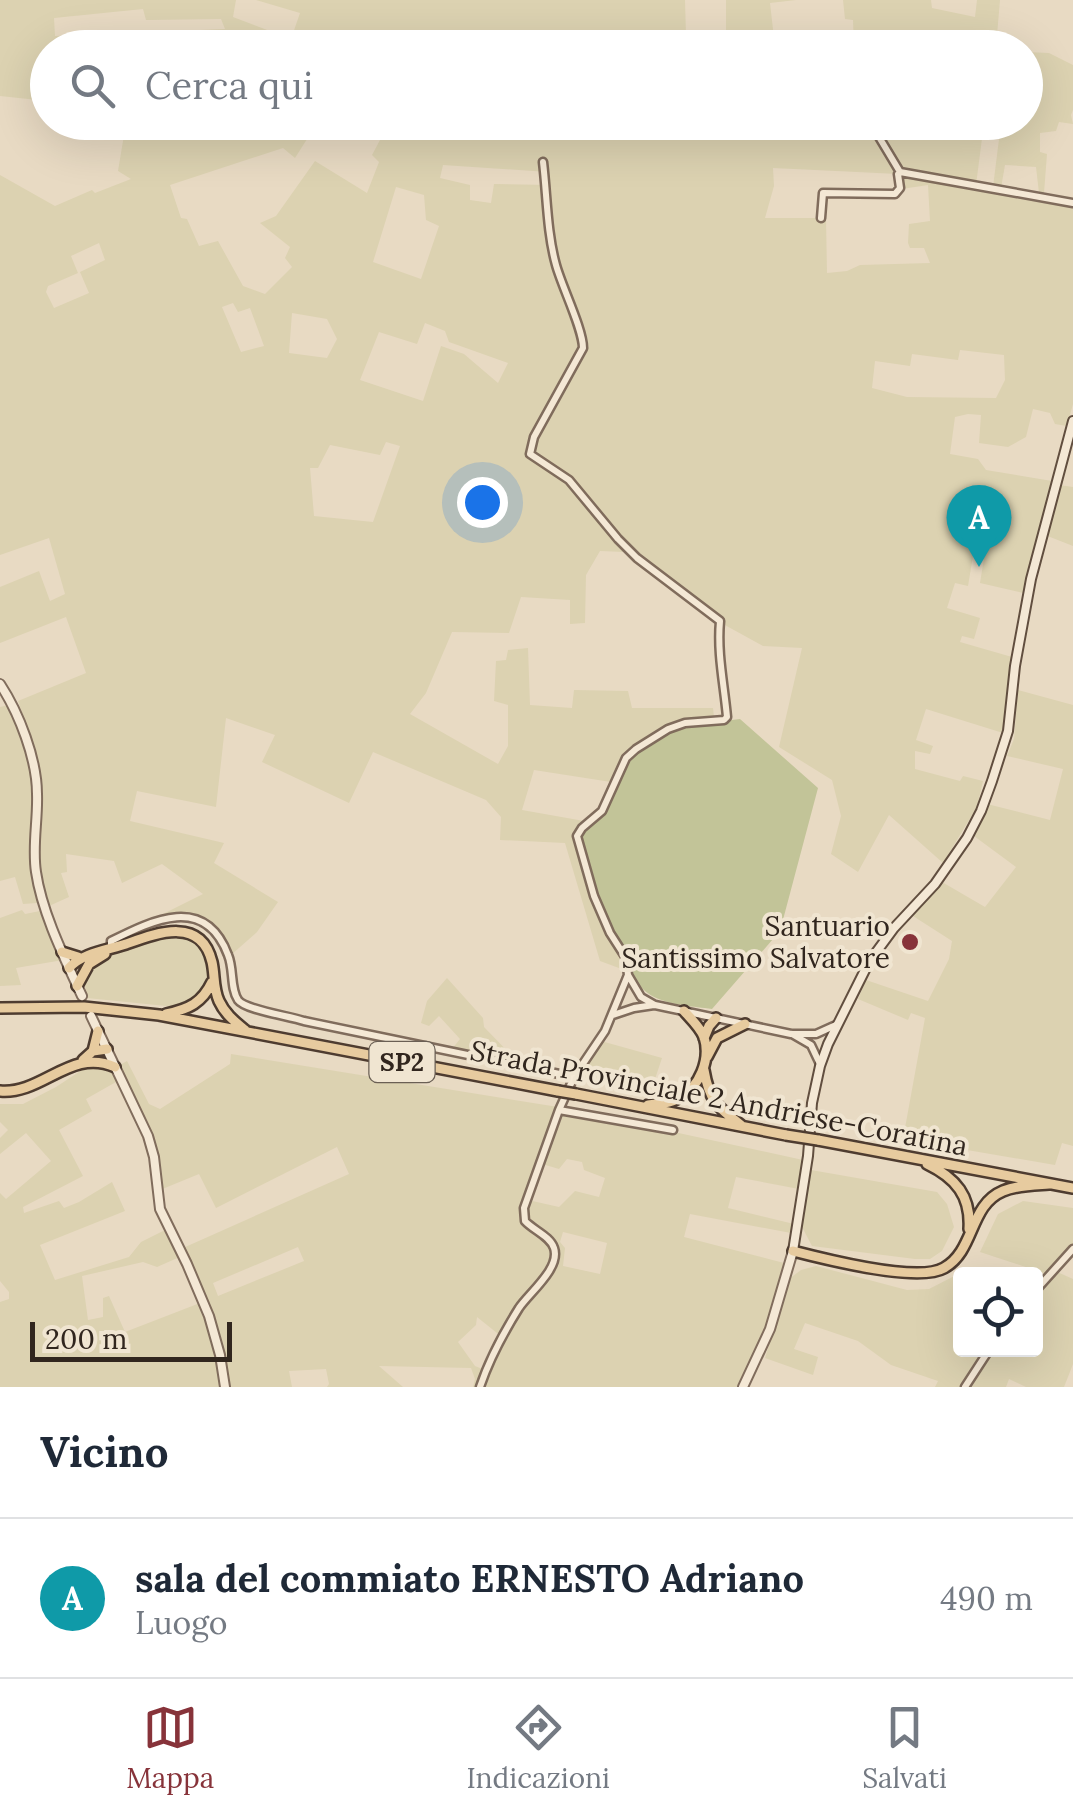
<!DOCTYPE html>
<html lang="it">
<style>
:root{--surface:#fff;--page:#f2f2f3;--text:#1f2937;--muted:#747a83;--line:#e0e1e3;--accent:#87333a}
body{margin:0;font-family:Lora,serif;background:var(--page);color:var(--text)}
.controls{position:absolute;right:30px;bottom:30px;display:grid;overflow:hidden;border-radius:10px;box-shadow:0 10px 40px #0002}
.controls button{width:90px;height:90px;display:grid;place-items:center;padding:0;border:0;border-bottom:2px solid var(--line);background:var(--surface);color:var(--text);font:50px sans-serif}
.scale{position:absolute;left:30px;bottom:25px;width:202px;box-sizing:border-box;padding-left:10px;border:5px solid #31261e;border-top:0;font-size:28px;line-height:35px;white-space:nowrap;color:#31261e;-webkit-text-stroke:8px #f0e5d1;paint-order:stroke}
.you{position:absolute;left:482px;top:502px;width:35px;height:35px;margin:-25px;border:8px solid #fff;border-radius:50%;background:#1a73e8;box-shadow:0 0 0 15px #1a73e833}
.badge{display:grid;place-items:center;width:65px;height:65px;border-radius:50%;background:var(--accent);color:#fff;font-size:32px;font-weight:700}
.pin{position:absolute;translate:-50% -82px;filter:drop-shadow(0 2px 5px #0008)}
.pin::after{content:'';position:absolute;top:52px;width:35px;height:30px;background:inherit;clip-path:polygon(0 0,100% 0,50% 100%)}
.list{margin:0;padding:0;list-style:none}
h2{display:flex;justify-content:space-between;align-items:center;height:130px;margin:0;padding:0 40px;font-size:42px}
h2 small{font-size:32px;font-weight:400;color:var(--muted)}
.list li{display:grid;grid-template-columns:65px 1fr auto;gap:30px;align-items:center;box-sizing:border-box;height:160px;padding:0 40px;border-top:2px solid var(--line)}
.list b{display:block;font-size:38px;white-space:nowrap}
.list p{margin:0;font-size:32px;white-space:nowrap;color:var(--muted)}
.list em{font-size:32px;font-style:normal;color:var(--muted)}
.icon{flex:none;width:55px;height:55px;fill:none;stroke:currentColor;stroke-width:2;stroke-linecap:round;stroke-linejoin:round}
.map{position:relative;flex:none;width:1073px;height:1387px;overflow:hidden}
.search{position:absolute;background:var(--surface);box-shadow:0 10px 40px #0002;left:30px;right:30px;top:30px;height:110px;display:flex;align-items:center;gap:25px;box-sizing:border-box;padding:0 35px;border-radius:55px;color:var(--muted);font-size:38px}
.sheet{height:290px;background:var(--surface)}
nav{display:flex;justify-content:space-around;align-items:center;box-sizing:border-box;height:140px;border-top:2px solid var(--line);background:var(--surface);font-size:28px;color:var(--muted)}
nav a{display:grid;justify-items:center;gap:5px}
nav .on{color:var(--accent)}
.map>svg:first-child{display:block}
</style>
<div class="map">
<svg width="1073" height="1387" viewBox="0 0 1073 1387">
<rect width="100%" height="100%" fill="#e8dac3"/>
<path fill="#dcd2b1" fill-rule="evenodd" d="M0,0H236L233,17L291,39L300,13L256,0H685L686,35L726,33V0H796L770,3L775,47L48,48L47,101L0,96ZM143,9L146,20L221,19L225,29L55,36L54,18Z
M843,0H931L932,8L975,17L977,0H1000L996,47H854L853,20L845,19Z
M1026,52L1049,53L1073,65V110L1071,115L1073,124L1059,122L1056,131L1040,133V152L1047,154L1044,193H1039L1036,167L1005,165L1001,188L993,187L1001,123L1026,122Z
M126,123H333L328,131L316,125L295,158L283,148L170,185L181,218L187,219L199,246L218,241L243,286L265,294L292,267L285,258L290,247L260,223L276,216L315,161L367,193L379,162L372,155L380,140L350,123H984L976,185L1073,206V404L1067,426L1055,424L1050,413L1033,409L1026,437L1008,447L979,443L981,415L968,414L955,417L950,454L978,459L986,470L1052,481L1023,593L980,583L985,552L974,550L968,586L955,583L947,608L980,618L974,639L962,636L960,642L1012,657L1003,733L926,709L916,740L933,746L930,754L915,751V769L960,781L963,776L983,781L977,807L943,863L889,815L858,872L831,854L841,816L832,780L779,747L802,648L763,646L703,613L624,552L600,551L586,575L585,623L570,624V600L521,597L509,633L452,632L426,693L410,714L498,764L508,746V705L494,701L496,661L506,660L508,650L528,648L530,705L572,708L574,690L628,691L632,708H713L714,717L675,722L633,746L611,782L534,770L522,810L584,821L575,834L587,889L627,971L600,961L565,843L500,840L501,817L486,800L373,752L349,803L262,762L275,735L226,718L216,807L137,791L130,821L224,843L214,863L278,902L257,932L231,955L217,930L199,918L161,915L203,894L162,864L122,883L114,861L66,854L67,872L61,873L69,897L49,906L39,865L37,756L18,701L86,673L66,617L0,643V587L39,571L50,601L65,594L49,538L0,555V175L55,206L92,190L95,193L131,179L118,171ZM443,165L548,172L549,185L494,184L491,203L470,200V185L440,178ZM773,168L898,174L902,189L928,185L930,221L909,224L908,243L910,248H924L930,263L860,265L847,271L827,273L826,218H765L774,186ZM396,187L424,195L426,220L439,226L421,279L373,262ZM99,243L105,260L80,272L89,293L54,308L46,292L48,286L78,273L71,256ZM233,303L238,312L250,308L264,346L241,352L222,307ZM292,313L327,319L337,339L327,358L289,353ZM425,323L445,331L449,342L508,363L498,383L464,354L441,346L423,401L360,380L379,332L417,344ZM960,350L1004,355L1005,380L996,398L907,397L872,388L875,361L910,366L912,354L958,360ZM386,442L400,446L373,522L314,516L310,468H318L330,445L380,455Z
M1059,485L1073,487V546L1045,535Z
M1018,690L1073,705V1146L1062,1143L1055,1165L903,1139L925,1018L911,1013L908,1020L858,999L866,980L928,1001L949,959L952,941L913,916L942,882L985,907L1016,867L974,836L987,804L1050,820L1063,769L1007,756L1014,739Z
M13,704L32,757L36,877L44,899L37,903L23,904L15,877L0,881V707Z
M22,910L25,914L45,910L63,960L16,968L21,985L0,986V918Z
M165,935L186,936L206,955L208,983L196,1000L176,1007L87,998L84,981L89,969L118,951Z
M447,978L483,1018L484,1027L518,1062L452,1049L460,1039L439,1016L429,1026L421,1023L427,1001Z
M601,1041L662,1058L652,1088L578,1077Z
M231,1054L558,1107L522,1211L525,1224L549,1242L554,1253L502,1337L477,1317L476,1325L458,1342L475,1366L485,1370L478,1387H473L475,1379L471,1368L379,1366L403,1387H327L329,1384L326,1369L289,1371L292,1387H227L216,1330L183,1248L349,1174L337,1147L216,1208L199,1174L160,1190L153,1142L118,1066L127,1061L149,1104L160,1109L230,1064ZM298,1247L304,1261L218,1296L213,1283Z
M94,1062L109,1066L116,1082L86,1099L92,1111L59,1130L83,1176L23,1207L24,1213L59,1201L64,1208L79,1202L112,1182L125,1211L40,1245L55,1280L129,1257L141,1242L167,1229L182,1256L157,1267L143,1262L82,1276L88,1320L103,1317V1298L109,1296L125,1332L200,1303L216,1346L222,1387H0V1302L9,1299V1292L0,1281V1193L6,1199L51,1161L26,1133L0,1154V1138L8,1130L0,1122V1104H23L56,1087Z
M563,1108L803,1160L799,1189L736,1177L728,1208L794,1224L791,1233L690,1214L684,1237L784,1263L768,1325L741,1387H482L488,1369L523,1303L542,1283L555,1252L551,1240L526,1219L528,1200L559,1207L575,1191L599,1197L605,1178L584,1170L582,1162L567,1159L559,1169L542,1164ZM563,1232L607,1243L600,1274L563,1266L565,1248L560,1242Z
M811,1170L937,1192L947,1204L954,1227L942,1251L930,1259H915L812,1246L801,1225Z
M1023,1201L1073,1208V1244L1047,1274L980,1252L998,1214Z
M816,1266L907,1290L929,1289L968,1269L981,1274H960V1350H989L963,1387H935L938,1381L891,1365L858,1341L805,1323L794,1349L818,1357L813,1375L765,1358L789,1279L801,1270Z
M1055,1271L1073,1279V1364L1064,1387H1026L1009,1379L1006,1387H968L992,1350H1036V1295Z"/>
<path fill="#c2c498" d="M740,719L818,788L780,931L712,1009C675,1004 635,1004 629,959L596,894L580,837L585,830L605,812L629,759L637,751L684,726Z"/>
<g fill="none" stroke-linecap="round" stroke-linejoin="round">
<g stroke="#806c5c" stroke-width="11">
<path id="minor" d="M870,122L900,172L1073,203
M821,218L823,193L895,194L900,188L898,174L900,172
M111,948V941C153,920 205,894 228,955C234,969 230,988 238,1000C245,1010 290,1016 304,1021L574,1077
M628,975L641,997L655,1005L791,1034H816L836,1025
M613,1015L634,1008L654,1005
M792,1034L811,1045L820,1064
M559,1110L673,1130
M1036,1290L1073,1249
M480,1387C489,1360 504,1332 519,1308C529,1293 561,1268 554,1248C550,1236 533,1230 525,1221L524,1208L559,1110L574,1077L605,1031L628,975L626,958L610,933L594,896L577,836L582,828L602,811L626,758L636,749L668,729L685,723L724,720L727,717C724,684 717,653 720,621L637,558L618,539L569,480L530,454L534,437L583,348C583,329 562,287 556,265C547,233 547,196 543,162
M965,1387L989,1350"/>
</g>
<g stroke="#806c5c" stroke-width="12">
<path id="tertiary" d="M0,684C19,713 37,759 37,794C38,820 32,846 36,872C42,913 65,959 82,996
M91,1016L148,1136L154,1157L160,1209L187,1264L209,1316L220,1355L225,1387
M743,1387L770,1329L793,1251"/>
</g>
<g stroke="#614e3f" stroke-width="12">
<path id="secondary" d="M793,1251L808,1156L812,1103L820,1066L828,1044L869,962L894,928L935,884L967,838L981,811L992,781L1008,731L1015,666L1031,579L1073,421"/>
</g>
<g stroke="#4e3c30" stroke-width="14">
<path id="primary" d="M62,952L78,957
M69,968C82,953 108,950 126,944C157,933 201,916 212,962C215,975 213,988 219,1001C225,1014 234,1021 245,1030
M77,986L89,964L105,954
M0,1008L84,1007L159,1015L558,1091
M166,1014C189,1009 202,1003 212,982
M704,1038L709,1026L716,1018
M93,1051L98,1031
M707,1057L717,1038L745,1024
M83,1060L93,1051L107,1049
M704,1070C709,1100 717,1107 741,1125
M0,1091C42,1095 71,1047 115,1067
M576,1094L786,1135
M648,1105C659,1104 670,1103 679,1098C700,1087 711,1059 704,1037C700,1027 691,1019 684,1011
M818,1140L1073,1188
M927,1164C956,1178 971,1196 969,1229
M793,1251C824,1259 918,1283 944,1268C975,1251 969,1205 1003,1191C1017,1185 1034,1185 1049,1184"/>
</g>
<use href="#minor" stroke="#f4e8d5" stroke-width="6"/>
<use href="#tertiary" stroke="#f4e8d5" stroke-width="8"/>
<use href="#secondary" stroke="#f4e8d5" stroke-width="8"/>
<use href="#primary" stroke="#e7cb9f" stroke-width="9"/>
<g stroke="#4e3c30" stroke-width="14" stroke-linecap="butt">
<path id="primary-bridge" d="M558,1091L576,1094
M786,1135L818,1140"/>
</g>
<use href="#primary-bridge" stroke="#e7cb9f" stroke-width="9"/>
</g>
<circle fill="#87333a" stroke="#f0e5d1" stroke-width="4" cx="910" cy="942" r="10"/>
<g text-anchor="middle" stroke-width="8" stroke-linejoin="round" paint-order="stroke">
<rect fill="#f0e5d1" stroke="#6a5f54" stroke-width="2.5" x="369.5" y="1042" width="65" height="40" rx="8"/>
<g font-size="25" font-weight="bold" fill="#31261e">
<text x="402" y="1071">SP2</text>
</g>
<g font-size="28" fill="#31261e" stroke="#f0e5d1" text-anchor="end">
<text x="890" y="936">Santuario<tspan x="890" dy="32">Santissimo Salvatore</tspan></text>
</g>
<g font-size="28" fill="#31261e" stroke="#f0e5d1">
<text transform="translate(719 1098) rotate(11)" y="10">Strada Provinciale 2 Andriese-Coratina</text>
</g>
</g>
</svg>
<div class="controls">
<button><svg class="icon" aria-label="locate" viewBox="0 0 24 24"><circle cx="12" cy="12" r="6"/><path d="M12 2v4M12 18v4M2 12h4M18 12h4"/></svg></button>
</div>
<div class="scale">200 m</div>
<div class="you"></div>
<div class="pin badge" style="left:979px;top:567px;background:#0f9aa8">A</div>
<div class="search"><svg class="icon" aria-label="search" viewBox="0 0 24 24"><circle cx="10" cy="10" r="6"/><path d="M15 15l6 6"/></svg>Cerca qui</div>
</div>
<section class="sheet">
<h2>Vicino<small></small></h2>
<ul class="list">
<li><span class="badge" style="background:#0f9aa8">A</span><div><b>sala del commiato ERNESTO Adriano</b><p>Luogo</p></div><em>490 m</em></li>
</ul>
</section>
<nav>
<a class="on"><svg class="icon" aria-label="map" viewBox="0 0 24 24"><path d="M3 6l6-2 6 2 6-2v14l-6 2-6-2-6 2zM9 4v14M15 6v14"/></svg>Mappa</a>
<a><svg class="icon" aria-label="directions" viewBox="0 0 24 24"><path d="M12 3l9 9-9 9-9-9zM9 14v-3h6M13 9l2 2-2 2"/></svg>Indicazioni</a>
<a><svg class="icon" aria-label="saved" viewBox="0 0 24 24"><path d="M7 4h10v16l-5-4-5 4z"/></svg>Salvati</a>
</nav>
